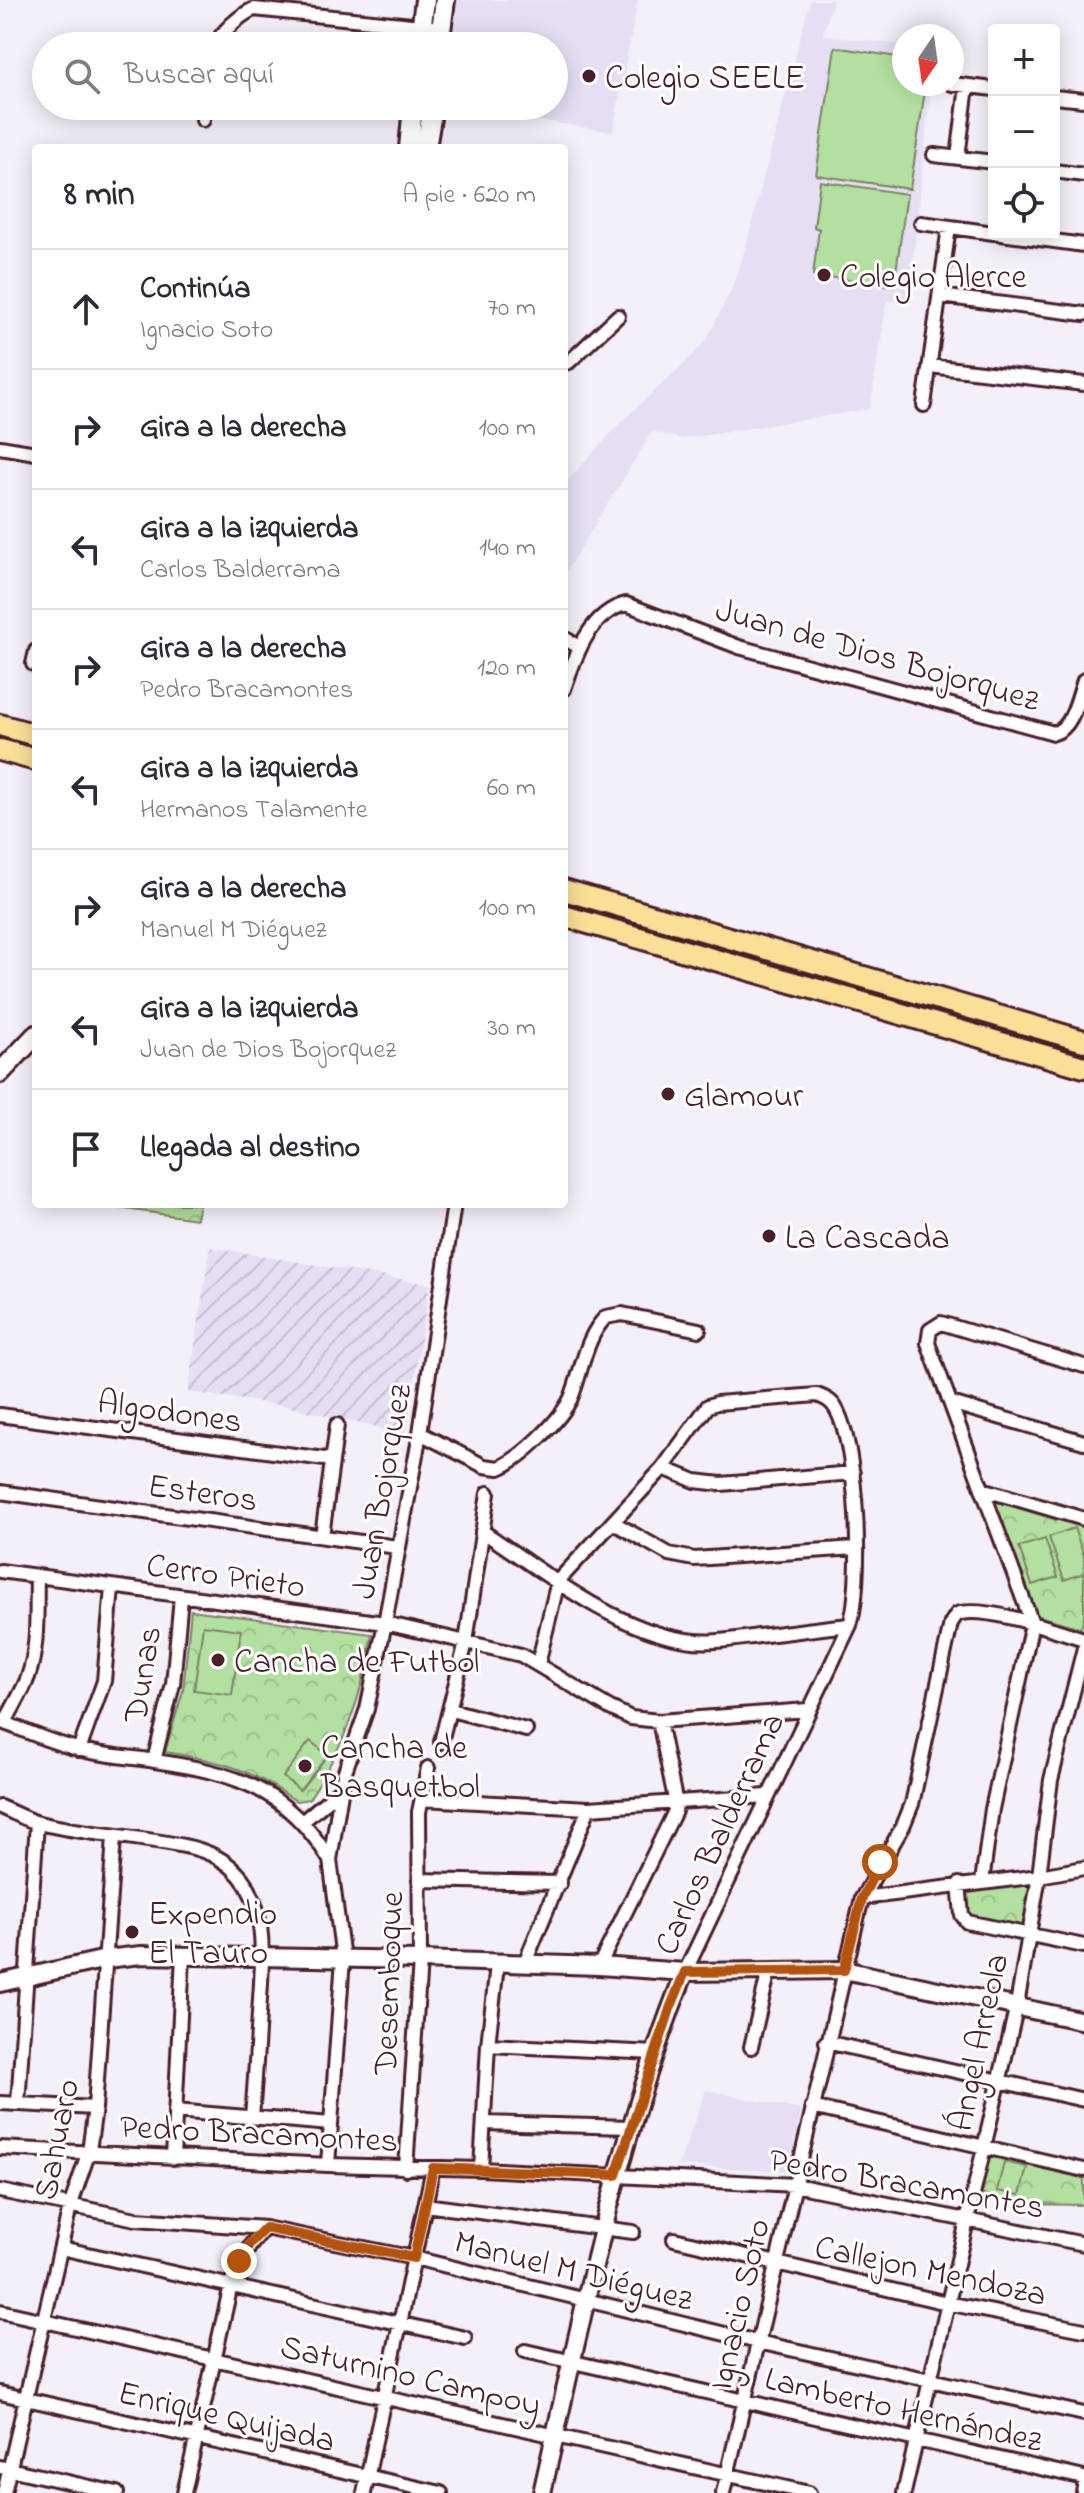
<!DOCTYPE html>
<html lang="es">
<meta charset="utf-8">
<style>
:root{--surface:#fff;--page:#f2f2f3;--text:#2b2b33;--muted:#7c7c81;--line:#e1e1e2}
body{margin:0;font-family:"Indie Flower",sans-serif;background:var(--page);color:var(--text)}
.controls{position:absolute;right:24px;top:24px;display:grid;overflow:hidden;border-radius:8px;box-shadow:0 4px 20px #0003}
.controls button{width:72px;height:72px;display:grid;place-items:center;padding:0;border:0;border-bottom:2px solid var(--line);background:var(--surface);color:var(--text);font:40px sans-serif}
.compass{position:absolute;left:892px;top:24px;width:72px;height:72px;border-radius:50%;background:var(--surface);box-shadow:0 4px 20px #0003;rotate:193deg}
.stop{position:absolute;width:24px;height:24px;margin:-18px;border:6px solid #b45309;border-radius:50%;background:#fff}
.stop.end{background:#b45309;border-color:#fff;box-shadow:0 2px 8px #0008}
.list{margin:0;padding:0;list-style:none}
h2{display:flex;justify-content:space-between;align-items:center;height:104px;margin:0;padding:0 32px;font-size:34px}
h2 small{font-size:26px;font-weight:400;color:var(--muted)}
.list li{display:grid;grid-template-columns:52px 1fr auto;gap:24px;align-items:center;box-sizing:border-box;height:120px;padding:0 32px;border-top:2px solid var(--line)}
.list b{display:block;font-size:30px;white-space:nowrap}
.list p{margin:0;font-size:26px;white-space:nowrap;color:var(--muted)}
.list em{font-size:26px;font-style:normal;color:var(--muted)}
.icon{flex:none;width:44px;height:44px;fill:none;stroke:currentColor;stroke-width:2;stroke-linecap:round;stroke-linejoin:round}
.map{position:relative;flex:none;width:1084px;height:2493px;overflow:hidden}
.search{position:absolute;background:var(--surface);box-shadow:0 4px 20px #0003;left:32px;top:32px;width:536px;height:88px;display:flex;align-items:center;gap:20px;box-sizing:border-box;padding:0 28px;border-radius:44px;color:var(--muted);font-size:30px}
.panel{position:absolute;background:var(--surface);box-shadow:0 4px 20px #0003;left:32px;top:144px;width:536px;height:1064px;border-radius:8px}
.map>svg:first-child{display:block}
</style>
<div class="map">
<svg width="1084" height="2493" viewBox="0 0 1084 2493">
<defs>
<pattern id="industrial-furrows" width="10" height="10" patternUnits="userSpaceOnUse" patternTransform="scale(2)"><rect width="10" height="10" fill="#e6dff4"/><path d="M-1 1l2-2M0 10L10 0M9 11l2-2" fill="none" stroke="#c7bfd1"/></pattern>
<pattern id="forest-crowns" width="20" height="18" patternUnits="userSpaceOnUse" patternTransform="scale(2)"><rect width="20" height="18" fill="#b1e0a0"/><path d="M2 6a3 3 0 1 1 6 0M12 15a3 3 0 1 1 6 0" fill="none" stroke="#9ac08a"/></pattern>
</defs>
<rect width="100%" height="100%" fill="#f4f0fa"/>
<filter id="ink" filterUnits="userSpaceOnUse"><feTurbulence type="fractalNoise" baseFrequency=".0125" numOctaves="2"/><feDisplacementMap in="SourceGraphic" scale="16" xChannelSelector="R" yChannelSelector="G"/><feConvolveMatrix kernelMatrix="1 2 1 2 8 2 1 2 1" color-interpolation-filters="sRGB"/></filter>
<g filter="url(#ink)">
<path fill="#e6dff4" d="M454,0H638L613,132L484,112L485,106H554V46H449Z
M810,0H833L823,35L904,45V84H931L909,302L887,301L870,409L682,439L652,432L564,575V484L623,420L689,359L707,339L731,290L742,260Z
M706,2090L802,2110L787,2171L678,2166Z"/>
<path fill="url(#industrial-furrows)" d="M210,1247L430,1284L406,1434L285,1406L188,1392Z"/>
<path fill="url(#forest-crowns)" stroke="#7e8066" stroke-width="2" d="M106,1204H199L196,1219L104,1206Z
M994,1501L1084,1527V1617L1081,1628L1035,1615Z
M191,1610L372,1634C362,1697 345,1746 309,1799L296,1801C249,1768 221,1761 165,1752L183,1691Z
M1030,1883L1024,1930L968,1919L967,1890Z
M988,2155L1084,2178V2205L1024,2204L980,2194Z"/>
<path fill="#b1e0a0" stroke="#7e8066" stroke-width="2" d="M835,47L904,58V84H926L910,189L816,175Z
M820,181L907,194L894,286L813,275L819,229L814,227Z
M1074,1528L1084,1556V1573L1064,1580L1049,1537Z
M1045,1539L1058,1577L1032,1585L1019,1547Z
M203,1625L241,1630L232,1695L194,1690Z
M310,1741L328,1755L300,1790L283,1777Z
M1004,2162L1027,2167L1020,2195L997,2191Z"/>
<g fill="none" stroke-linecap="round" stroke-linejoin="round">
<g stroke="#4a1f2b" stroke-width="18">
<path id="minor" d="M215,46C221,32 240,15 254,9L441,28
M952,84L994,89
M1054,97L1084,100
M203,120L204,106
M934,155L994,162
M958,157L967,86
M1054,171L1084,175
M921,223L994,233
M1001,234L1084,245
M940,296L1084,314
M564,363L569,362L618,316
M930,366L1084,384
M924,405L949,227
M0,447L36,453
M564,638L579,647
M33,664L36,651
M564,689C575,657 589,613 626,604L739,647L1054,733C1073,728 1078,697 1084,680
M951,1403L1084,1442
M0,1415L332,1460
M420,1433L484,1466L499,1468C522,1458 560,1421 571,1398C582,1372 585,1337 606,1317L622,1314L699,1330
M663,1468L695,1481L721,1484L853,1473
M982,1489L1084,1519
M0,1492L397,1547
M614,1523L669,1554L694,1559L856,1548
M482,1531C541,1570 615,1630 686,1640C710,1644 735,1639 759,1636C790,1632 820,1628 850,1625
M322,1536L337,1425
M0,1571L385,1623L466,1642L521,1655L610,1708L631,1718L659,1721L808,1710
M538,1664L558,1581L663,1468L708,1406L717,1403L817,1395C825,1398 832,1401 836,1409C858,1447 863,1583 850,1625L685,1972
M451,1710L526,1730
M0,1721C26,1731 54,1744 82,1750C106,1756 131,1757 155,1761C235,1773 286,1788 330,1860
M5,1723C12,1708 22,1693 28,1677C39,1646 36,1609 37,1576
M441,1742L466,1642L488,1493
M79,1750L104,1681L112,1587
M154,1761L173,1684L181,1597
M422,1799L589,1808L767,1796
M0,1807C13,1812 26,1820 39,1823C87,1835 137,1836 184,1846C273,1863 264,1943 259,2013C257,2048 255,2082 252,2117
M302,1822L340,1790
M419,1880L560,1883
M982,1882L992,1809L1032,1623L928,1343L930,1330L941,1323L1084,1366
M959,1884L962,1915L967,1922L1084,1946
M862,1898L1039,1876L1084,1868
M524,1965L589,1808
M599,1966L675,1811L676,1804L659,1721
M826,2042L1084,2100
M488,2045L656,2053
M751,2047L769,1970
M0,2103L95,2108
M18,2104L37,1823
M812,2107L1084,2170
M175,2111L331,2124
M484,2123L631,2127
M0,2148L328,2165L481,2169L795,2185L1084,2244
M173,2158L183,1955
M328,2165L343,1959L330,1860L344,1774L367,1709L385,1623L420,1433L454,1204
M406,2169L420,1960L419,1812L428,1768
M481,2169L488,2045L497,1965
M0,2191L136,2219L265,2228L414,2258L758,2342L1084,2414
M425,2205L633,2232
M674,2239L947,2303L1084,2330
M61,2248L465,2338
M0,2311L809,2493
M525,2351L1084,2478
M0,2393L441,2493
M0,2467L117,2493
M4,2493L70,2207L89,2151L95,2108L114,1837
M184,2493L231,2285C239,2262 248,2246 265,2228
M364,2493L433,2168
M723,2493L862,1898L903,1826L912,1804L951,1623L957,1614C984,1605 1055,1630 1084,1639
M904,2493L1017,2005L1039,1876L1051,1780L1084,1648
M1083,2493L1084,2487"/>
</g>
<g stroke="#4a1f2b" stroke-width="22">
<path id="tertiary" d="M0,1983L106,1959L141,1955L420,1960L599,1966L685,1972L844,1970L1084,2021
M542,2493C582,2317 617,2140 685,1972"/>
</g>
<g stroke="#4a1f2b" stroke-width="24">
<path id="secondary" d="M419,46L425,0
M439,46L445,0
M409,148L413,106
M426,148L433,106
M0,1073L36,1035"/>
</g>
<g stroke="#4a1f2b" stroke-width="26">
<path id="primary" d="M0,725L36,735
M0,750L36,760
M564,890L1084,1041
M564,916L1084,1067"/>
</g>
<use href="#minor" stroke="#fff" stroke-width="12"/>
<use href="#tertiary" stroke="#fff" stroke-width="16"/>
<use href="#secondary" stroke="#fff" stroke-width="18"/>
<use href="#primary" stroke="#fadf96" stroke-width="20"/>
</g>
</g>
<g fill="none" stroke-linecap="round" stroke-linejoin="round" filter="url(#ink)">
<path stroke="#b45309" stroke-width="10" d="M239,2261L250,2243L265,2228L414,2258L433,2168L616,2175L670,2009L685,1972L844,1970L862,1898L880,1862"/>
</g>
<g fill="#4a1f2b" stroke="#fff" stroke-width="3">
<circle cx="589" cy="76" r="8"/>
<circle cx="824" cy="275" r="8"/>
<circle cx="668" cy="1094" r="8"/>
<circle cx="769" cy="1236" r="8"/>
<circle cx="218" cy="1660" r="8"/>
<circle cx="305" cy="1766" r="8"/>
<circle cx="132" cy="1932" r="8"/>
</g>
<g text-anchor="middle" stroke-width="6" stroke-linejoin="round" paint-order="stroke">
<g font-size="34" fill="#4a1f2b" stroke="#fff" text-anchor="start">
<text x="605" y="88">Colegio SEELE</text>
<text x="840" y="287">Colegio Alerce</text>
<text x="684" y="1106">Glamour</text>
<text x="785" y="1248">La Cascada</text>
<text x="234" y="1672">Cancha de Futbol</text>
<text x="321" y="1758">Cancha de<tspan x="321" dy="39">Basquetbol</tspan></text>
<text x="148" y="1924">Expendio<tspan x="148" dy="39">El Tauro</tspan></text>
</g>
<g font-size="34" fill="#4a1f2b" stroke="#fff">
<text transform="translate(878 653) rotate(16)" y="12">Juan de Dios Bojorquez</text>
<text transform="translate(170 1410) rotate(8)" y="12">Algodones</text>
<text transform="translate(203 1491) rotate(8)" y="12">Esteros</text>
<text transform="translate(380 1491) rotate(-80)" y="12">Juan Bojorquez</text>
<text transform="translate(226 1574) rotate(8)" y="12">Cerro Prieto</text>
<text transform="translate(141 1674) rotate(-81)" y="12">Dunas</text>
<text transform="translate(718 1833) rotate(-65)" y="12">Carlos Balderrama</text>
<text transform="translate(387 1983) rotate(-88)" y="12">Desemboque</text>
<text transform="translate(977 2042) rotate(-78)" y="12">Ángel Arreola</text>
<text transform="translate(259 2132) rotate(3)" y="12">Pedro Bracamontes</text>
<text transform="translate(55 2139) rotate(-79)" y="12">Sahuaro</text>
<text transform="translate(907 2182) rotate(10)" y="12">Pedro Bracamontes</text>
<text transform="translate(574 2269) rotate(14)" y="12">Manuel M Diéguez</text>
<text transform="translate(931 2269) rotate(12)" y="12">Callejon Mendoza</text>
<text transform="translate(738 2304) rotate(-77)" y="12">Ignacio Soto</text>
<text transform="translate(411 2374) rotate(13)" y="12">Saturnino Campoy</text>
<text transform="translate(904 2408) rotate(13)" y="12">Lamberto Hernández</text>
<text transform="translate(227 2415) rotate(13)" y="12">Enrique Quijada</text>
</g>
</g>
</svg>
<div class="controls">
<button>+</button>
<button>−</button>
<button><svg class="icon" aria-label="locate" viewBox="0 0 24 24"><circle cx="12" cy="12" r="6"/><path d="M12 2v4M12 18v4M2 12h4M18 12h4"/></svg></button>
</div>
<svg class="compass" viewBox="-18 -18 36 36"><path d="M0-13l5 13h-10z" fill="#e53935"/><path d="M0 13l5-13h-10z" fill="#7c7c81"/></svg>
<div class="stop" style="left:880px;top:1862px"></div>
<div class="stop end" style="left:239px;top:2261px"></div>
<div class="search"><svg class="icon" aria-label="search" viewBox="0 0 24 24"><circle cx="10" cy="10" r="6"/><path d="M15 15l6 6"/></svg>Buscar aquí</div>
<section class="panel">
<h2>8 min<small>A pie · 620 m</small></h2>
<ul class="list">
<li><svg class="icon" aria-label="ahead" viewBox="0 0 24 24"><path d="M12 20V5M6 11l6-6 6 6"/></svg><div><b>Continúa</b><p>Ignacio Soto</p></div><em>70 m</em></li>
<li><svg class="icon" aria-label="right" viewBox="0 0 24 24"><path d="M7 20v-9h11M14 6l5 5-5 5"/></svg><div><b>Gira a la derecha</b></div><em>100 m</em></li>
<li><svg class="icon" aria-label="left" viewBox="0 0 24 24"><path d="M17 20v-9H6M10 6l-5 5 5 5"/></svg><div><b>Gira a la izquierda</b><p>Carlos Balderrama</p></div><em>140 m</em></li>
<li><svg class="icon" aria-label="right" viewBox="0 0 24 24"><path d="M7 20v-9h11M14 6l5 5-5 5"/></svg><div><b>Gira a la derecha</b><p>Pedro Bracamontes</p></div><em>120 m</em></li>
<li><svg class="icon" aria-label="left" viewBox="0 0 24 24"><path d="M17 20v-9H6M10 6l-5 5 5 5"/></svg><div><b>Gira a la izquierda</b><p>Hermanos Talamente</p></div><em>60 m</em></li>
<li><svg class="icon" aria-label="right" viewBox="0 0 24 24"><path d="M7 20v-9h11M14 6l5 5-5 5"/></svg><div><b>Gira a la derecha</b><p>Manuel M Diéguez</p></div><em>100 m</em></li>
<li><svg class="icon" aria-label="left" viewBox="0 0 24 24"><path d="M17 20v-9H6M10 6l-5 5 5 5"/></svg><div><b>Gira a la izquierda</b><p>Juan de Dios Bojorquez</p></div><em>30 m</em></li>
<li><svg class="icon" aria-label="arrive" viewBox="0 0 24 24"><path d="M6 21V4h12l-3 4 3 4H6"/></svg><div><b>Llegada al destino</b></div></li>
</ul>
</section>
</div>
